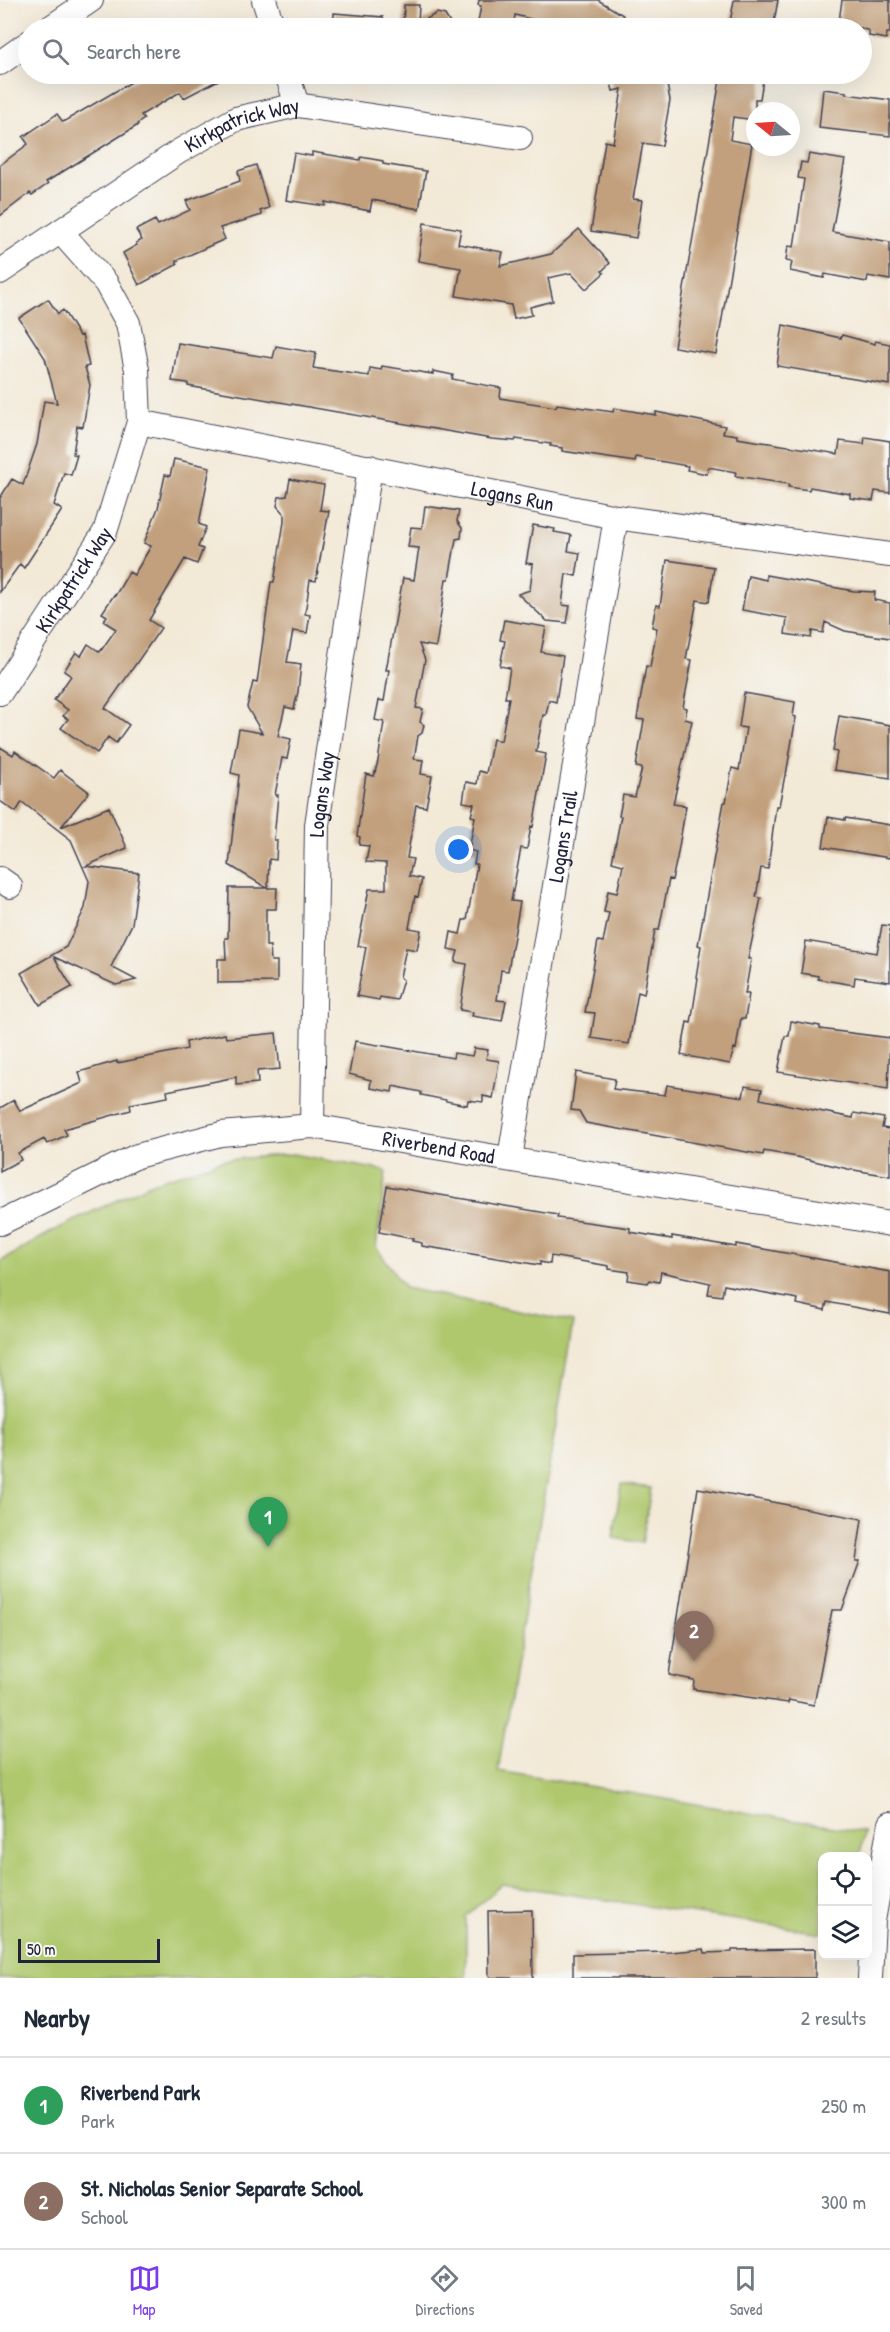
<!DOCTYPE html>
<style>
:root{--surface:#fff;--page:#f6f6f7;--text:#1f2937;--muted:#747a83;--line:#e0e1e3;--accent:#7c3aed}
body{margin:0;font-family:"Patrick Hand",sans-serif;background:var(--page);color:var(--text)}
.controls{position:absolute;right:18px;bottom:18px;display:grid;overflow:hidden;border-radius:12px;box-shadow:0 6px 24px #0002}
.controls button{width:54px;height:54px;display:grid;place-items:center;padding:0;border:0;border-bottom:2px solid var(--line);background:var(--surface);color:var(--text);font:30px sans-serif}
.compass{position:absolute;left:746px;top:102px;width:54px;height:54px;border-radius:50%;background:var(--surface);box-shadow:0 6px 24px #0002;rotate:288deg}
.scale{position:absolute;left:18px;bottom:15px;width:142px;box-sizing:border-box;padding-left:6px;border:3px solid #22223b;border-top:0;font-size:16px;line-height:21px;white-space:nowrap;color:#22223b;-webkit-text-stroke:4px #f6f6f2;paint-order:stroke}
.you{position:absolute;left:459px;top:850px;width:21px;height:21px;margin:-15px;border:4px solid #fff;border-radius:50%;background:#1a73e8;box-shadow:0 0 0 9px #1a73e833}
.badge{display:grid;place-items:center;width:39px;height:39px;border-radius:50%;background:var(--accent);color:#fff;font-size:20px;font-weight:700}
.pin{position:absolute;translate:-50% -50px;filter:drop-shadow(0 2px 3px #0008)}
.pin::after{content:'';position:absolute;top:32px;width:21px;height:18px;background:inherit;clip-path:polygon(0 0,100% 0,50% 100%)}
.list{margin:0;padding:0;list-style:none}
h2{display:flex;justify-content:space-between;align-items:center;height:78px;margin:0;padding:0 24px;font-size:26px}
h2 small{font-size:20px;font-weight:400;color:var(--muted)}
.list li{display:grid;grid-template-columns:39px 1fr auto;gap:18px;align-items:center;box-sizing:border-box;height:96px;padding:0 24px;border-top:2px solid var(--line)}
.list b{display:block;font-size:22px;white-space:nowrap}
.list p{margin:0;font-size:20px;white-space:nowrap;color:var(--muted)}
.list em{font-size:20px;font-style:normal;color:var(--muted)}
.icon{flex:none;width:33px;height:33px;fill:none;stroke:currentColor;stroke-width:2;stroke-linecap:round;stroke-linejoin:round}
.map{position:relative;flex:none;width:890px;height:1978px;overflow:hidden}
.search{position:absolute;background:var(--surface);box-shadow:0 6px 24px #0002;left:18px;right:18px;top:18px;height:66px;display:flex;align-items:center;gap:15px;box-sizing:border-box;padding:0 21px;border-radius:33px;color:var(--muted);font-size:22px}
.sheet{height:270px;background:var(--surface)}
nav{display:flex;justify-content:space-around;align-items:center;box-sizing:border-box;height:84px;border-top:2px solid var(--line);background:var(--surface);font-size:16px;color:var(--muted)}
nav a{display:grid;justify-items:center;gap:3px}
nav .on{color:var(--accent)}
.map>svg:first-child{display:block}
</style>
<div class="map">
<svg width="890" height="1978" viewBox="0 0 890 1978">
<rect width="100%" height="100%" fill="#f6f6f2"/>
<filter id="ink" filterUnits="userSpaceOnUse"><feTurbulence type="fractalNoise" baseFrequency=".0167" numOctaves="2"/><feDisplacementMap in="SourceGraphic" scale="12" xChannelSelector="R" yChannelSelector="G"/><feConvolveMatrix kernelMatrix="1 2 1 2 8 2 1 2 1" color-interpolation-filters="sRGB"/></filter>
<filter id="wash" filterUnits="userSpaceOnUse"><feTurbulence type="fractalNoise" baseFrequency=".008" numOctaves="4" result="noise"/><feDisplacementMap in="SourceGraphic" scale="24" xChannelSelector="R" yChannelSelector="G"/><feGaussianBlur stdDeviation="1.35" result="paint"/><feColorMatrix in="noise" values="0 0 0 0 0 0 0 0 0 0 0 0 0 0 0 0 0 1.4 0 .05"/><feComposite in="paint" operator="in"/></filter>
<g filter="url(#wash)">
<rect width="100%" height="100%" fill="#f3e9d7"/>
<path fill="#afc86d" stroke="#687554" stroke-width="1.5" d="M293,1154L386,1171L376,1247L405,1288L573,1322L498,1771L864,1832L860,1856H822V1933L502,1884L466,1916V1978H0V1262L51,1232L152,1183L223,1160Z
M621,1484L651,1488L642,1543L613,1538Z"/>
<g id="blocks">
<path fill="#c2a07d" d="M479,0H598L623,15L617,28H565L515,15L513,28H485L477,27L481,6L478,5Z
M734,0H778L773,28H729Z
M842,0H890V33H887L886,39L869,36V31L861,28H838Z
M404,5H419L418,24L437,13L445,15L453,28H403Z
M334,13L383,17V28H333Z
M145,74H230L184,98L180,92L141,115L144,119L137,124L138,125L46,182L48,184L32,195L30,193L0,216V165L28,144L23,137L57,114L63,122Z
M609,74H665L670,100L662,146L643,143L633,199L642,200L636,238L591,231L605,141L613,143L622,89L613,91Z
M721,74H764L760,99H755V120L733,117L730,140L752,144L716,354L674,347Z
M823,89L847,92L846,94L890,100V136L819,128Z
M312,152L360,160L361,157L383,161V164L426,171L419,209L372,200L370,211L325,202V206L286,200L294,153L312,156Z
M809,154L845,160L832,232L890,242V280L868,276L867,282L825,274L824,278L790,271L792,262L786,261L788,246L794,247L804,179L798,178L801,162L807,163Z
M256,165L269,208L260,211L262,215L220,228L225,239L176,261L178,264L139,285L123,253L137,245L136,243L142,240L136,230L155,220L158,225L190,210L186,201L240,181L238,171Z
M424,223L461,229L458,244L503,252L500,266L551,254L579,229L610,263L602,271L604,273L586,289L571,273L548,278L553,301L530,307L532,315L514,319L511,305L456,296L461,268L418,261Z
M48,299L58,314L63,310L79,336L82,335L89,366L85,367L90,385L83,427L77,426L73,454L77,455L71,475L64,473L54,505L62,510L24,568L20,564L0,592V498L12,479L23,485L37,444L44,401L57,403L45,358L19,318Z
M783,325L841,338L842,335L875,344V341L890,344V385L777,366Z
M178,343L273,358L276,346L316,353L313,368L369,376L370,368L381,370L382,366L433,374V371L453,375L452,379L501,388L500,398L556,407L557,404L613,412L614,408L656,415V412L725,426L723,433L737,435V438L838,454L840,441L864,444L865,437L890,441V493L875,491L873,501L850,498V494L810,487L809,490L788,487L789,484L735,476L736,472L708,467L707,474L687,470L688,466L636,457L635,462L562,451V448L550,446L551,444L516,439L515,441L492,439L188,386V383L172,381Z
M174,459L210,467L199,524L206,527L198,547L203,549L197,564L185,559L149,620L161,628L105,708L129,725L116,743L108,737L97,753L61,728L68,719L63,716L68,710L54,700L71,676L64,671L76,652L81,656L88,644L100,652L116,629L103,621L107,616L102,613L114,595L115,596L129,572L134,575L151,546L144,543L158,508L165,475L170,476Z
M290,479L324,485L320,510L329,511L316,581L310,580L305,614L310,615L307,633L293,631L287,662L301,664L298,692L294,709L285,707L278,736L291,739L287,759L282,758L275,795H278L274,840H277L276,860L269,859L268,888H277L276,909H266V946H270L271,961H277V982L218,983V959H226L225,938H228L229,888H267L229,865L239,775L231,773L239,729L262,733L247,707L253,682L257,683L271,582H274L284,522V514L277,506L279,497L287,496Z
M425,506L459,511L457,521L462,528L461,538L456,539L449,579H446L436,647L419,644L425,660L416,708L423,709L420,722L424,725L422,733L418,736L414,759L423,760L421,774L432,776L426,807L416,805L407,858L413,859L409,876L422,879L418,897L415,896L409,928L421,930L417,950L406,948L400,977L403,980L397,1000L380,997L379,1000L357,996L366,947L358,946L369,889H386V863L366,862L369,846L359,845L360,837L357,836L366,774L374,776L378,761L384,722L375,720L379,700L384,701L389,670H386L403,578L414,580L419,548L408,547L411,527L422,528Z
M533,525L555,529L554,532L571,535L568,551L580,553L576,576L566,574L562,605L570,606L567,623L547,621L518,594L530,590L533,564L526,563Z
M667,560L714,567L709,602L697,600L686,659L692,660L683,707L687,708L685,719L692,721L673,804L686,806L677,858L672,880L669,879L659,930H655L644,994L638,992L629,1044L591,1038L595,1013L585,1012L598,941L603,942L609,913L604,912L608,891L617,893L623,865L612,862L621,816H619L623,795L635,797L642,768L636,767L644,720L637,719L646,666L650,667L657,628L652,627L656,605L660,606Z
M766,575L854,591L875,592L874,600L890,603V638L845,631L825,622L823,633L812,631L811,638L785,634L787,618L742,610L748,576L766,580Z
M504,620L546,627L541,652L563,656L556,702L549,700L546,715H543L536,752L546,754L533,827L531,826L527,849L521,848L511,901L520,902L508,971L501,970L497,1000L506,1001L502,1021L472,1016L473,1012L460,1010L467,964L455,962L458,951L448,949L451,932L460,934L463,920H467L477,864H474L476,852L469,850L475,817L471,816L474,804L463,802L466,782L477,784L479,771L486,773L493,739L501,741L509,698H505L510,668L500,666L505,641L500,640Z
M744,693L795,702L793,716L796,717L786,775H785L779,806H776L768,869L761,868L756,897L761,898L748,959H751L745,994H749L745,1019L741,1018L736,1049L734,1048L730,1064L681,1055L687,1022L691,1023L698,978L696,977L701,946L698,945L724,802H726L732,768L739,770L746,728L739,727Z
M839,716L890,725V778L834,770L837,752L833,751Z
M0,747L13,755L15,751L54,778L60,770L89,792L61,827L109,807L127,848L86,866L139,873L132,924L111,967L136,980L116,985L54,957L72,987L40,1005L21,973L66,947L85,908L89,881L71,840L22,802L16,812L0,801Z
M828,817L845,820V818L890,825V858L823,847Z
M882,925L890,926V982L855,977L854,985L818,979V976L801,973L806,941L877,953Z
M791,1021L820,1026V1029L890,1038L888,1089L778,1072L785,1036H789Z
M276,1033L280,1069L257,1071L258,1083L236,1085V1077L167,1091L168,1097L130,1104L131,1110L64,1129L67,1135L47,1144L44,1139L18,1153L21,1160L0,1171V1108L14,1100L20,1111L82,1083L79,1072L117,1061V1063L187,1049L186,1042L225,1034L226,1038Z
M355,1041L453,1058L454,1053L472,1056L474,1048L488,1050L486,1059L499,1061L493,1098L483,1096V1102L468,1100L467,1105L446,1101V1100L421,1095V1092L393,1086L392,1092L370,1088L371,1080L349,1074Z
M576,1072L615,1079L613,1089L665,1095L667,1085L743,1097L745,1086L762,1089L760,1099L853,1118L854,1113L884,1118L882,1128L890,1129V1176L848,1169L797,1157L764,1151L763,1155L586,1123L579,1111L571,1110Z
M387,1186L558,1215L557,1218L630,1228V1232L672,1239V1236L736,1247V1244L890,1272V1314L827,1302L825,1310L797,1304L798,1299L724,1285L722,1296L708,1294L710,1283L661,1272L659,1282L649,1280L648,1283L628,1280L629,1272L609,1269V1266L551,1256L550,1264L540,1262V1265L422,1246V1243L412,1241L413,1239L379,1232Z
M698,1488L862,1519L856,1561H860L842,1610H832L814,1705L789,1700L788,1703L693,1689L694,1680L669,1675Z
M532,1910L533,1978H491L489,1975L488,1911Z
M704,1949L705,1953L732,1952V1950L815,1949V1978H573V1954L671,1952Z"/>
</g>
</g>
<g filter="url(#ink)">
<use href="#blocks" fill-opacity="0" stroke="#414052" stroke-width="1.5"/>
<g fill="none" stroke-linecap="round" stroke-linejoin="round">
<g stroke="#414052" stroke-width="26">
<g id="minor">
<path d="M264,0L273,28"/>
<path d="M50,28L91,0"/>
<path d="M0,63L28,43"/>
<path d="M287,74L297,105"/>
<path id="s1" d="M0,272L178,152L236,119L297,105L520,138"/>
<path id="s2" d="M139,422L616,517L890,555"/>
<path id="s3" d="M0,693L105,532L139,422L137,370L128,323L106,283L61,232"/>
<path d="M0,879L10,886"/>
<path id="s4" d="M312,1126L317,825L370,467"/>
<path id="s5" d="M510,1158L616,517"/>
<path id="s6" d="M0,1223L137,1156L221,1134L312,1126L890,1224"/>
<path d="M870,1978L873,1921L890,1824"/>
</g>
</g>
<use href="#minor" stroke="#fff" stroke-width="24"/>
</g>
</g>
<g text-anchor="middle" stroke-width="5" stroke-linejoin="round" paint-order="stroke">
<g font-size="21" fill="#22223b" stroke="#f6f6f2">
<text dy="7" stroke="none"><textPath href="#s1" startOffset="285">Kirkpatrick Way</textPath></text>
<text dy="7" stroke="none"><textPath href="#s2" startOffset="381">Logans Run</textPath></text>
<text dy="7" stroke="none"><textPath href="#s3" startOffset="135">Kirkpatrick Way</textPath></text>
<text dy="7" stroke="none"><textPath href="#s4" startOffset="332">Logans Way</textPath></text>
<text dy="7" stroke="none"><textPath href="#s5" startOffset="326">Logans Trail</textPath></text>
<text dy="7" stroke="none"><textPath href="#s6" startOffset="459">Riverbend Road</textPath></text>
</g>
</g>
</svg>
<div class="controls">
<button><svg class="icon" aria-label="locate" viewBox="0 0 24 24"><circle cx="12" cy="12" r="6"/><path d="M12 2v4M12 18v4M2 12h4M18 12h4"/></svg></button>
<button><svg class="icon" aria-label="layers" viewBox="0 0 24 24"><path d="M12 4l9 5-9 5-9-5zM3 14l9 5 9-5"/></svg></button>
</div>
<svg class="compass" viewBox="-18 -18 36 36"><path d="M0-13l5 13h-10z" fill="#e53935"/><path d="M0 13l5-13h-10z" fill="#747a83"/></svg>
<div class="scale">50 m</div>
<div class="you"></div>
<div class="pin badge" style="left:268px;top:1547px;background:#2e9e5b">1</div>
<div class="pin badge" style="left:694px;top:1661px;background:#8d6e63">2</div>
<div class="search"><svg class="icon" aria-label="search" viewBox="0 0 24 24"><circle cx="10" cy="10" r="6"/><path d="M15 15l6 6"/></svg>Search here</div>
</div>
<section class="sheet">
<h2>Nearby<small>2 results</small></h2>
<ul class="list">
<li><span class="badge" style="background:#2e9e5b">1</span><div><b>Riverbend Park</b><p>Park</p></div><em>250 m</em></li>
<li><span class="badge" style="background:#8d6e63">2</span><div><b>St. Nicholas Senior Separate School</b><p>School</p></div><em>300 m</em></li>
</ul>
</section>
<nav>
<a class="on"><svg class="icon" aria-label="map" viewBox="0 0 24 24"><path d="M3 6l6-2 6 2 6-2v14l-6 2-6-2-6 2zM9 4v14M15 6v14"/></svg>Map</a>
<a><svg class="icon" aria-label="directions" viewBox="0 0 24 24"><path d="M12 3l9 9-9 9-9-9zM9 14v-3h6M13 9l2 2-2 2"/></svg>Directions</a>
<a><svg class="icon" aria-label="saved" viewBox="0 0 24 24"><path d="M7 4h10v16l-5-4-5 4z"/></svg>Saved</a>
</nav>
